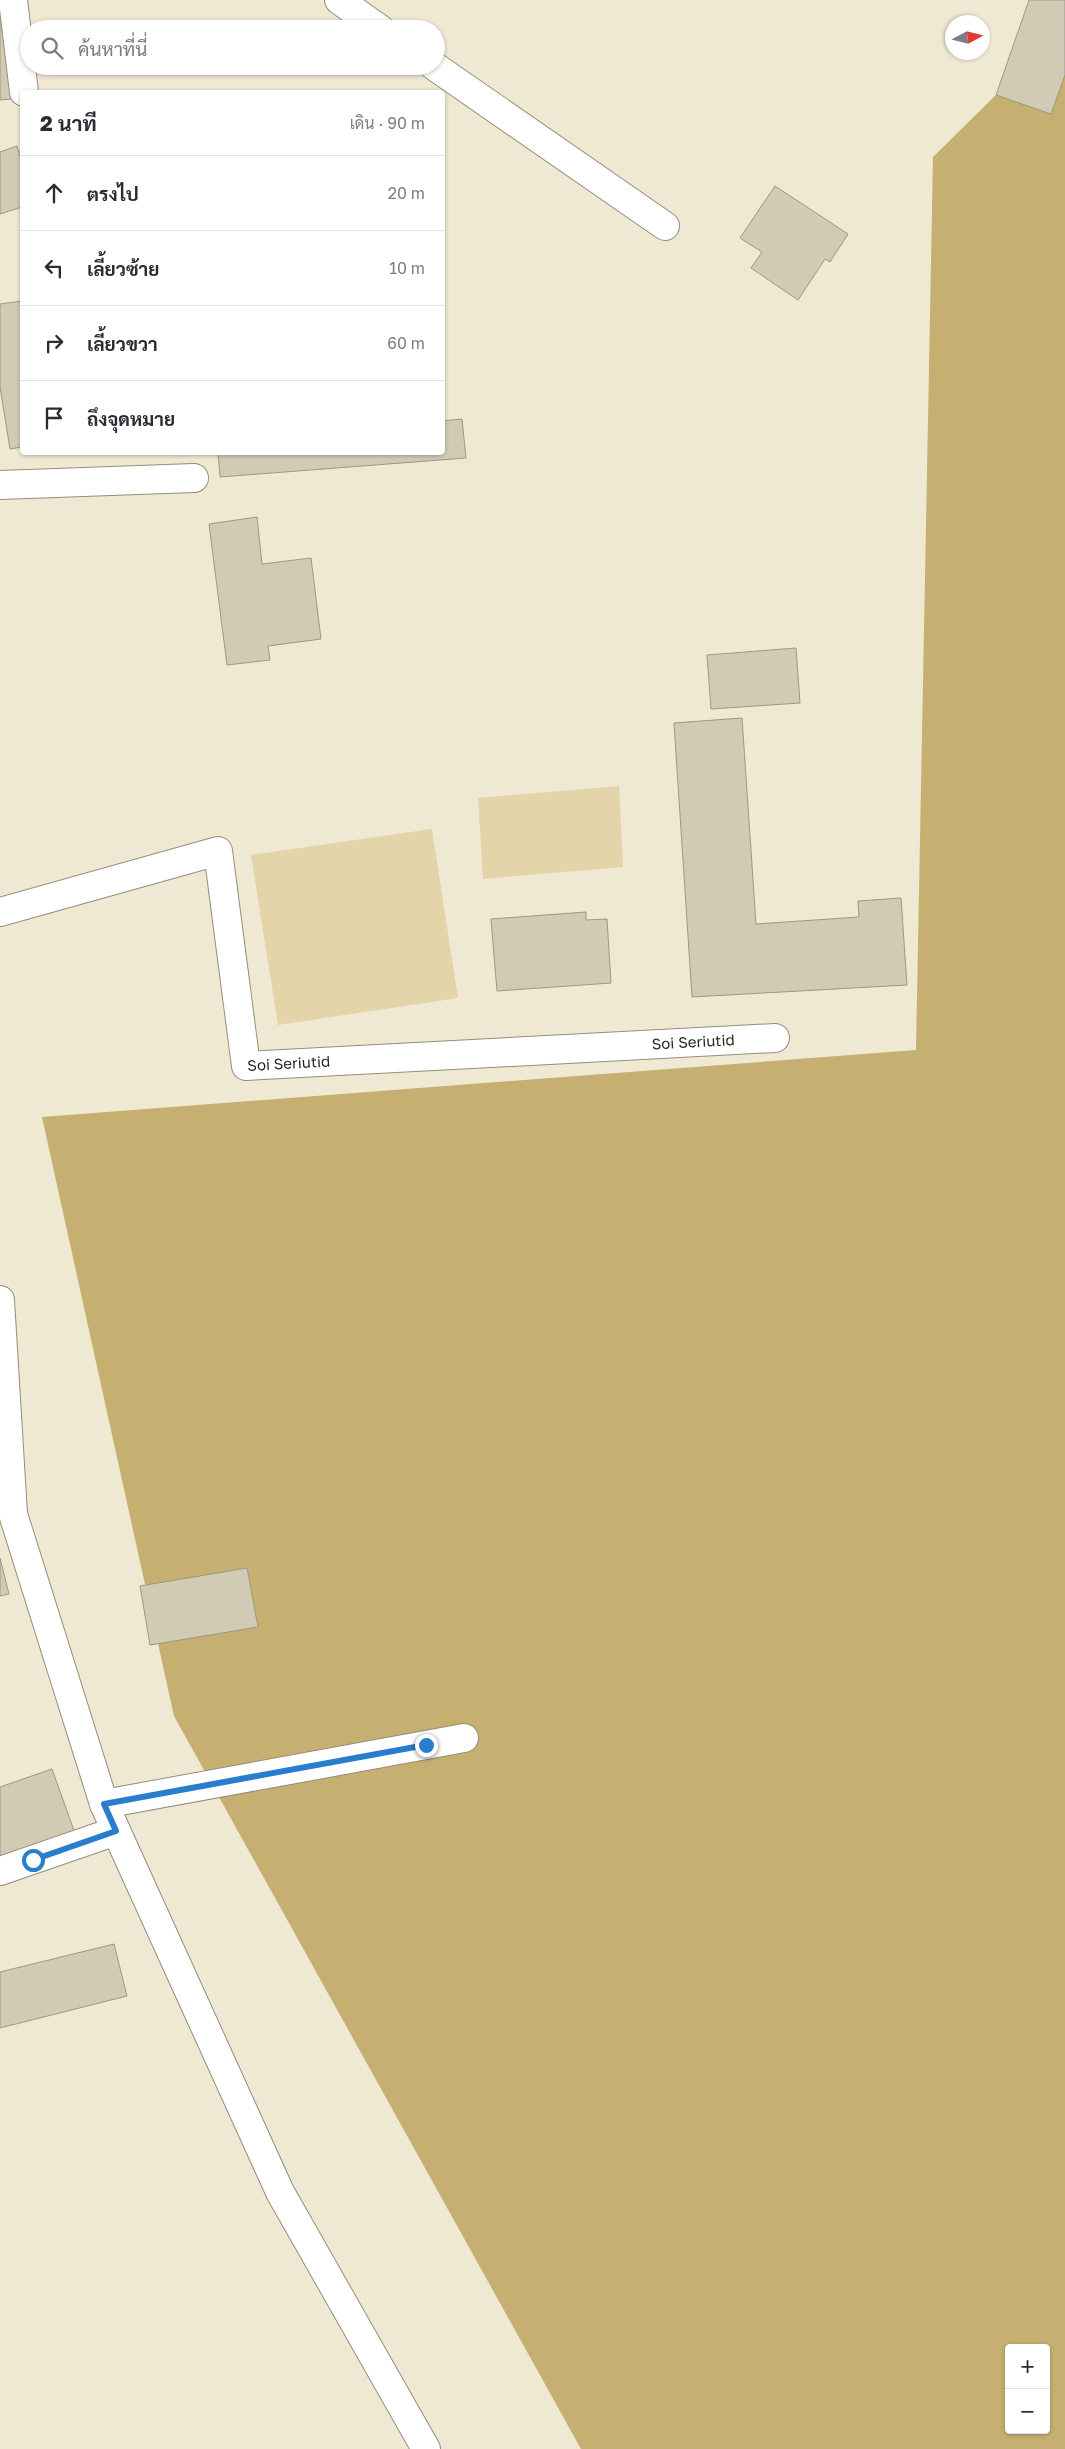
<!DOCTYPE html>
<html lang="th">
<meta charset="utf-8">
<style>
:root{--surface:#fff;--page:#f2f2f3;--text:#2b2b33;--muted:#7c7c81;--line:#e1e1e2}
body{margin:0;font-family:"Golos Text",Sarabun,sans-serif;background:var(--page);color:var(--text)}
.controls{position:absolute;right:15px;bottom:15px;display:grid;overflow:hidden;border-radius:5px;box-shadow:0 1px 4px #0004}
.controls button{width:45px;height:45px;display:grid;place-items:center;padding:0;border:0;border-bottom:1px solid var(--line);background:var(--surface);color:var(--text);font:25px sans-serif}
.compass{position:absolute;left:945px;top:15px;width:45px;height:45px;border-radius:50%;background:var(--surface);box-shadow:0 1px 4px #0004;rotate:83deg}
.stop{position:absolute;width:15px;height:15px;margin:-11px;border:4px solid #287ecc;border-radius:50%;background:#fff}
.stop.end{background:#287ecc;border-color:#fff;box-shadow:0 1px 5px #0008}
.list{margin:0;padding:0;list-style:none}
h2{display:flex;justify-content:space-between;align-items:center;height:65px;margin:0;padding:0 20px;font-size:21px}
h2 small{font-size:16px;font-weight:400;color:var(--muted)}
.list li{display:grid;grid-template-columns:32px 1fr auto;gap:15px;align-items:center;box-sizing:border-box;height:75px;padding:0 20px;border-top:1px solid var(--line)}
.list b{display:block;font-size:19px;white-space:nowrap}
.list em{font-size:16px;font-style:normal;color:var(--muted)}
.icon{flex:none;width:28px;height:28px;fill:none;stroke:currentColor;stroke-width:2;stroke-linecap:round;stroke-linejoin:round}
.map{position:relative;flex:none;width:1065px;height:2449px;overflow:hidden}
.search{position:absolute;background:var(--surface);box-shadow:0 1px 4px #0004;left:20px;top:20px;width:425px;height:55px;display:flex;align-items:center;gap:12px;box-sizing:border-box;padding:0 18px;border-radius:28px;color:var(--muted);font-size:19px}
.panel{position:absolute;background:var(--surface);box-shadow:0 1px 4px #0004;left:20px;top:90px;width:425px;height:365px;border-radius:5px}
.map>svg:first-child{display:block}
</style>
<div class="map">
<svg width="1065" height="2449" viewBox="0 0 1065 2449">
<rect width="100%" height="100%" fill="#efe8d3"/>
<path fill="#e3d4a9" d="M619,786L623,867L483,879L478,798Z
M432,829L458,998L278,1025L251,855Z"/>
<path fill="#c5b071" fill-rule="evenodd" d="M1065,27V2449H581L174,1716L42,1117L916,1050L933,157ZM1009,2348H1046V2430H1009Z"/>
<path fill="#d1cab5" stroke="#9e9783" d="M1029,0H1065V75L1051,114L996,95Z
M0,3L12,99L0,100Z
M17,146L22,163V207L0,214V152Z
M775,186L848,234L830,262L825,259L798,300L751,268L762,252L740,238Z
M22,301V447L10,449L0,387V304Z
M462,419L466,458L220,477L218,452H442V421Z
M257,517L262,564L311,558L321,639L268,646L270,660L227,665L209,524Z
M796,648L800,703L711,709L707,655Z
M742,718L756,924L859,917L858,901L901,898L907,985L692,997L674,723Z
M586,912V920L607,919L611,983L497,991L491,919Z
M0,1558L9,1594L0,1596Z
M247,1568L258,1627L150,1645L140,1586Z
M52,1769L77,1839L0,1866V1787Z
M114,1944L127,1996L0,2028V1972Z"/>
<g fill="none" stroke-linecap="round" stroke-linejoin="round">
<g stroke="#958e7b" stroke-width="30">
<g id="minor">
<path d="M13,0L24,92"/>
<path d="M339,0L380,29"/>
<path d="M434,66L665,226"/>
<path d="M0,485L194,478"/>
<path id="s1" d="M0,912L218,851L246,1066L775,1038"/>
<path d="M0,1300L13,1514L104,1804L280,2192L426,2449"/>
<path d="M104,1804L464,1738"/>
<path d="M0,1871L116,1831"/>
</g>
</g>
<use href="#minor" stroke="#fff" stroke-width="28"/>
</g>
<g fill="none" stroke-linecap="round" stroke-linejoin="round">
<path stroke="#287ecc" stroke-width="6" d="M33,1860L116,1831L104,1804L426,1745"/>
</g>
<g text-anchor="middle" stroke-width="4" stroke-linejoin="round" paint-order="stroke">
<g font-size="15" fill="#29261f" stroke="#fdf6e0">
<text dy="5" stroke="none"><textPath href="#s1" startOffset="891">Soi Seriutid</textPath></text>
<text dy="5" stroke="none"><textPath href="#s1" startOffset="486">Soi Seriutid</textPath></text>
</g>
</g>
</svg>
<div class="controls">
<button>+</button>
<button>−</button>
</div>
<svg class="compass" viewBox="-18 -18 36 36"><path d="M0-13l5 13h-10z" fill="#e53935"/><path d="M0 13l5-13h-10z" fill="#7c7c81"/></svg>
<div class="stop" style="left:33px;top:1860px"></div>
<div class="stop end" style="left:426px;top:1745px"></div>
<div class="search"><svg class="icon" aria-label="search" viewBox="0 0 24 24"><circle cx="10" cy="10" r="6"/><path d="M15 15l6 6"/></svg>ค้นหาที่นี่</div>
<section class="panel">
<h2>2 นาที<small>เดิน · 90 m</small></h2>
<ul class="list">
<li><svg class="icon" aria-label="ahead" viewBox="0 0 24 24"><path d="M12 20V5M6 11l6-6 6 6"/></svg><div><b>ตรงไป</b></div><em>20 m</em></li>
<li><svg class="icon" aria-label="left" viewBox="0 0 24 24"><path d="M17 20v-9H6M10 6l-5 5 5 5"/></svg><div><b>เลี้ยวซ้าย</b></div><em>10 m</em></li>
<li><svg class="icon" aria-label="right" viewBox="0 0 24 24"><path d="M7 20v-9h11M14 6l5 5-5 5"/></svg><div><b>เลี้ยวขวา</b></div><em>60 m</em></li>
<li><svg class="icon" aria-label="arrive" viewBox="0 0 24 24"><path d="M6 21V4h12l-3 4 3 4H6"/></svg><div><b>ถึงจุดหมาย</b></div></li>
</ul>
</section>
</div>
